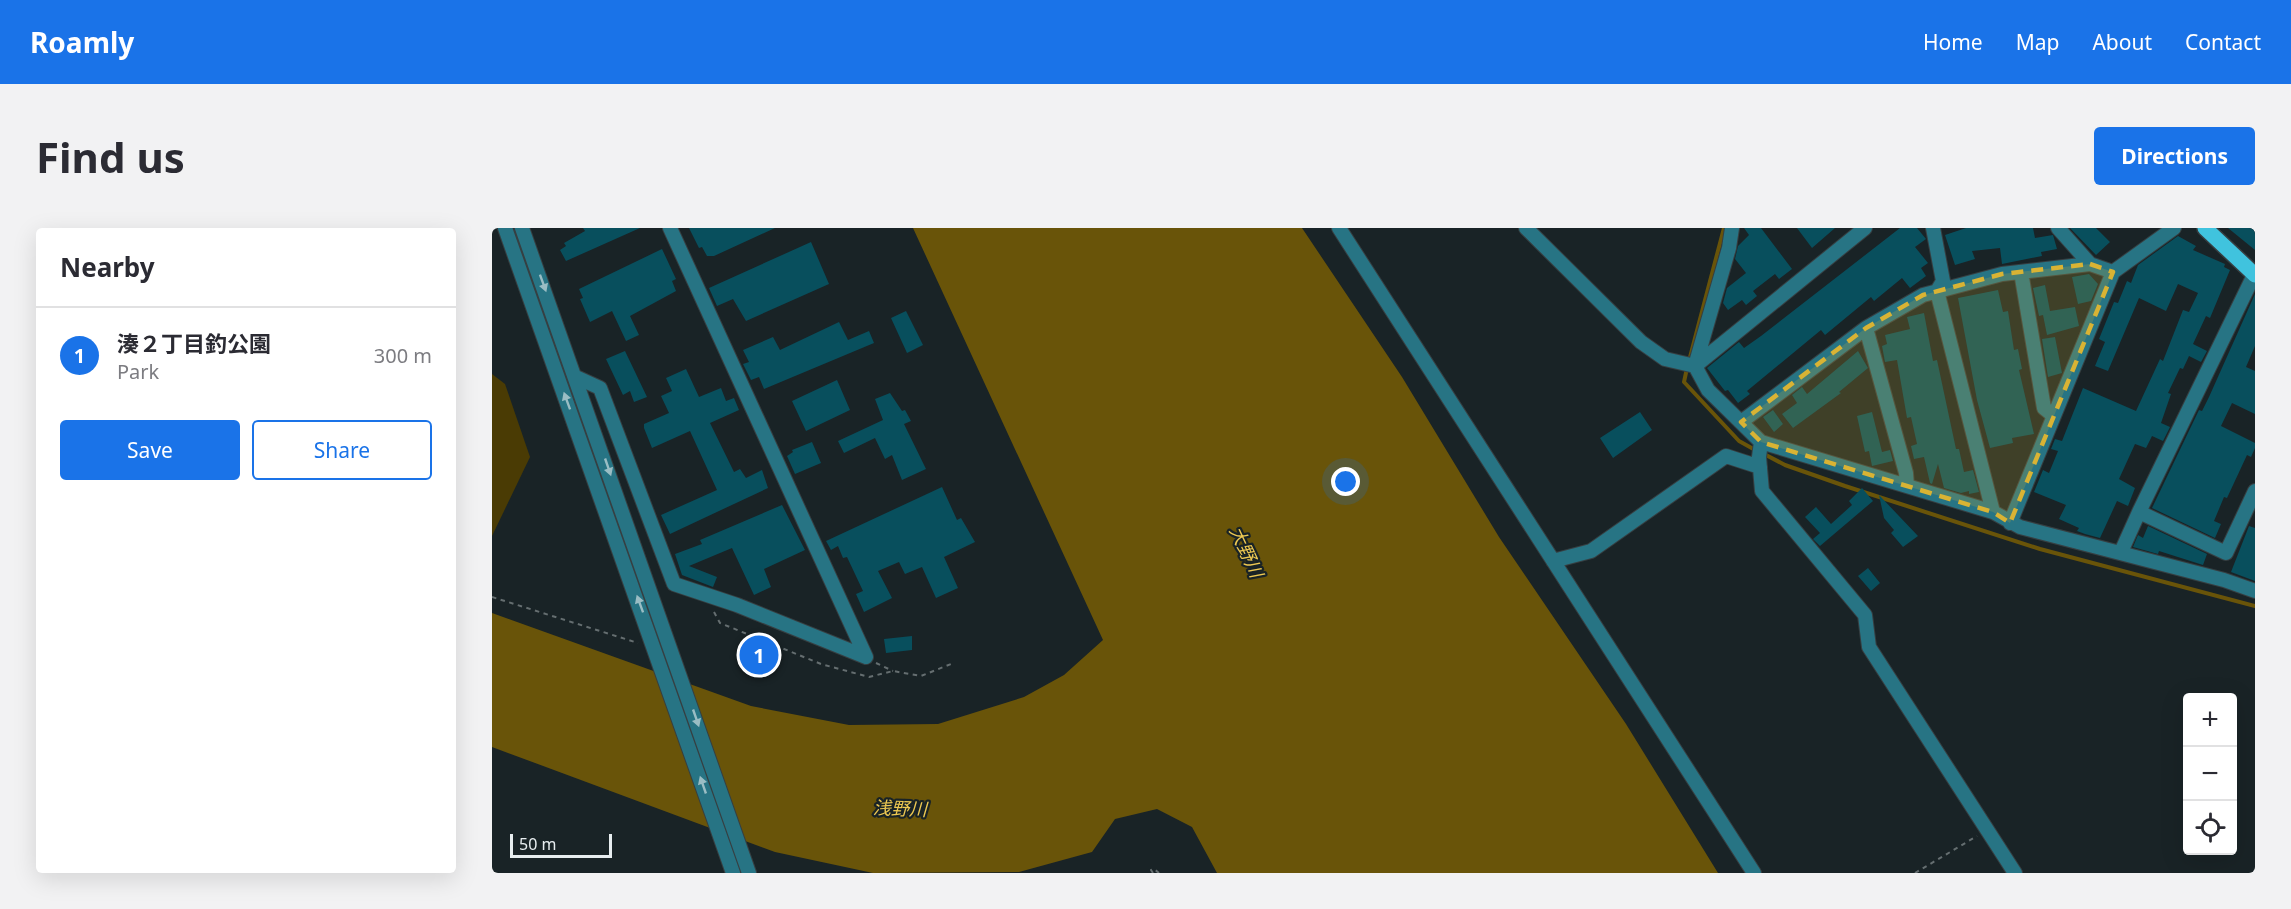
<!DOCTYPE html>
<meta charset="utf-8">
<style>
:root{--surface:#fff;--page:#f2f2f3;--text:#2b2b33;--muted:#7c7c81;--line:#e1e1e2;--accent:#1a73e8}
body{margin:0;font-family:"Noto Sans","Noto Sans JP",sans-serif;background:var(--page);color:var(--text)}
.controls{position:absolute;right:18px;bottom:18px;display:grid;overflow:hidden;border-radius:6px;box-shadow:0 6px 24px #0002}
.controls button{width:54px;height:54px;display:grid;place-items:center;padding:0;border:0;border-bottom:2px solid var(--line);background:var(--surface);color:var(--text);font:30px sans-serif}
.scale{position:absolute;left:18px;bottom:15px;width:102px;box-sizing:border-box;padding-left:6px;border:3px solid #e7edef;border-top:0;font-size:16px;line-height:21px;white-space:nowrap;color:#e7edef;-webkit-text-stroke:4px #192326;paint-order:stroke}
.you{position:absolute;left:854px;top:254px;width:21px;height:21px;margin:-15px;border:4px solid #fff;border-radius:50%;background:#1a73e8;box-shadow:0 0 0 9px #1a73e833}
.badge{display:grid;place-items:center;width:39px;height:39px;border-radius:50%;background:var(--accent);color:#fff;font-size:20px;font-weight:700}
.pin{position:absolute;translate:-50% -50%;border:3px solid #fff;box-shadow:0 2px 6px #0006}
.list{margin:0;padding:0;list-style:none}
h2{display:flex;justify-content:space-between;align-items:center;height:78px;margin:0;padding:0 24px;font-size:26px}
h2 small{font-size:20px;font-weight:400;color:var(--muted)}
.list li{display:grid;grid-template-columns:39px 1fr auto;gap:18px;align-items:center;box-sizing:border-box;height:96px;padding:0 24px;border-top:2px solid var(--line)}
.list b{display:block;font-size:22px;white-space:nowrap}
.list p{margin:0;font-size:20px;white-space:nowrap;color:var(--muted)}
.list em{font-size:20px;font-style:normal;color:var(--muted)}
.actions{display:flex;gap:12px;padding:18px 24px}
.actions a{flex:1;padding:14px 0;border:2px solid var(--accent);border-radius:6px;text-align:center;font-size:21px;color:var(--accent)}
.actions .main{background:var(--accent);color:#fff}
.icon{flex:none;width:33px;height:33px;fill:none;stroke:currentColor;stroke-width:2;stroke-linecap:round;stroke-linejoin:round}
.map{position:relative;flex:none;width:1763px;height:645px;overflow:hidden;border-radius:6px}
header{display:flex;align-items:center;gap:36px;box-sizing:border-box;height:84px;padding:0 30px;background:var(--accent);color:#fff}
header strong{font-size:28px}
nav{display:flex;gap:33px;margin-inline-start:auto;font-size:21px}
.intro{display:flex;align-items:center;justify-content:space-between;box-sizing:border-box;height:144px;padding:0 36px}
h1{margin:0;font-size:42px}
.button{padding:15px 27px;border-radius:6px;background:var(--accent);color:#fff;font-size:21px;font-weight:700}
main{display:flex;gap:36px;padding:0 36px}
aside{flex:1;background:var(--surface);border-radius:6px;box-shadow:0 6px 24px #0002}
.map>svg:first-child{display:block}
</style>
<header>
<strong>Roamly</strong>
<nav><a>Home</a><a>Map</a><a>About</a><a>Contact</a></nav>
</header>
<div class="intro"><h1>Find us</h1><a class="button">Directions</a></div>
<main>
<aside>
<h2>Nearby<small></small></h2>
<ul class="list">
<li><span class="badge">1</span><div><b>湊２丁目釣公園</b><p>Park</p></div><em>300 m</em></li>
</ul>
<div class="actions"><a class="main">Save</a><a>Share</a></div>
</aside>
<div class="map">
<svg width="1763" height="645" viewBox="0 0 1763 645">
<rect width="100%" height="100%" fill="#192326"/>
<path fill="#4a3b04" d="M0,146L13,156L38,229L0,308Z"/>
<path fill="#695409" d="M421,0H810L910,149L1007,309L1134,496L1226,645H725L700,599L665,581L623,591L600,624L527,644L381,645L283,624L0,519V385L259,478L357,497L446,496L532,469L572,447L611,412Z"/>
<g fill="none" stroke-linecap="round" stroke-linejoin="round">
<path stroke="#695409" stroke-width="4" d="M1197,133L1232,0
M1195,140L1192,154L1247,213L1265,223
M1272,226L1293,237L1353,258L1548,321L1763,378"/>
</g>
<path fill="#084f5d" d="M91,0H148L74,33L68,22L74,18L72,15L93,3Z
M197,0H283L222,28H215L210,19L207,20Z
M1252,0H1269L1300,41L1287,51L1283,46L1261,63L1265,68L1254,77L1250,72L1236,82L1231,75L1235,60L1254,45L1243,31L1246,18L1257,7Z
M1305,0H1343L1320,20Z
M1408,0H1425L1434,11L1423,19L1436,35L1429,40L1434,48L1418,60L1410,50L1382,73L1379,69L1333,107L1329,102L1255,163L1258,166L1246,175L1236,162L1233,163L1215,140L1247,114L1252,120L1269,108Z
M1474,0H1541L1543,10L1561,7L1565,21L1549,24L1550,28L1510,36L1508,20L1480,23L1483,31L1463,37L1453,7Z
M1578,0H1604L1618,14L1604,27Z
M1736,0H1763V22Z
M1686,8L1704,18L1701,22L1733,36L1732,39L1738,42L1718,90L1714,88L1701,116L1715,123L1709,134L1697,128L1691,141L1688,140L1676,165L1679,166L1669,195L1678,199L1671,213L1660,208L1654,220L1643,216L1627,251L1643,260L1636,278L1625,273L1608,310L1593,306L1585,303L1587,300L1567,291L1574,277L1542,264L1551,242L1557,245L1566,223L1559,221L1563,211L1570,213L1591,160L1644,183L1668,131L1671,133L1691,82L1697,84L1706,65L1686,56L1674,83L1647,70L1616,143L1603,138L1613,114L1607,111L1622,74L1626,75L1635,53L1639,55L1646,37Z
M319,14L337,56L254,93L241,71L225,78L217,60Z
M170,21L184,51L180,53L184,63L138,88L147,107L134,113L120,83L98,94L88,71L91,70L87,61Z
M1597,46L1606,56L1599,73L1586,76L1580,49Z
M1553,57L1558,83L1583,79L1587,98L1555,107L1551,87L1547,88L1541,60Z
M1506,62L1511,84L1516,83L1522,122L1526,121L1530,141L1527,142L1542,206L1520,210L1521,215L1498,220L1485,172L1466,70Z
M1763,66V118L1754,139L1763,143V186L1740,175L1729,198L1763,215V220L1759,229L1755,227L1735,270L1732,269L1722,293L1729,296L1723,310L1660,280L1707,182L1710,183L1717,169Z
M414,83L431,117L415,125L399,90Z
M1432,85L1441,133L1445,132L1464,221H1467L1472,244L1481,242L1487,264L1477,266V263L1469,265L1452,260L1446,236L1440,256L1438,255L1432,229L1422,231L1419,218L1425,216L1419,189L1415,190L1405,132L1393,134L1390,118L1395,116L1393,107L1418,101L1415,89Z
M347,94L356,112L377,103L382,115L272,161L267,149L259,152L251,136L257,134L251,122L281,109L288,122Z
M1563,109L1570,145L1556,149L1550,111Z
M133,123L155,169L142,174L138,163L131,167L114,131Z
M1366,123L1376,140L1347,164L1349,165L1301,200L1290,186L1305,175L1300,167L1310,159L1315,166Z
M194,141L207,169L229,160L234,173L242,170L247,182L218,195L242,244L248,241L254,250L270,242L276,260L178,306L169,287L225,262L198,203L160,220L152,200V196L177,185L169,168L180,163L174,150Z
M345,152L358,182L314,203L300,173Z
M398,165L410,183L413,182L419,193L412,196L434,241L410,252L400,227L393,231L383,210L352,225L346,213L391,192L383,171Z
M1281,182L1291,196L1282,204L1271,189Z
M1148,184L1160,202L1121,230L1108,210Z
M1380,184L1390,224L1398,222L1401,233L1380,238L1377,223L1373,224L1365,188Z
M320,214L329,235L303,246L295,228L301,224L300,222Z
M450,259L465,292L469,290L483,314L452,329L466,360L444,370L430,339L413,346L407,334L386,343L400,370L372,384L364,366L371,363L355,329L351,330L346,318L339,322L334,313Z
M1370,260L1381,273L1328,318L1321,311L1328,305L1313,289L1324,279L1339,296L1360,277L1357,273Z
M1387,267L1426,308L1411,319L1399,305L1402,302L1392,290Z
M290,277L313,322L272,341L279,359L262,367L240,320L197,338L225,349L221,359L190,347L183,326L210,316L208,312Z
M1656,298L1715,326L1711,337L1667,323L1666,326L1641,319L1646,307L1651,310Z
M1757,298L1763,300V353L1739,344Z
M1376,340L1388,355L1379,363L1366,348Z
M420,408V422L394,425L392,411Z"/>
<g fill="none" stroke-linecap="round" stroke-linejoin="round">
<g stroke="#363f42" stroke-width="16">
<path id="minor" d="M13,0L241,645
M30,0L257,645
M847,0L1262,645
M1034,0L1149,114L1173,131L1203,138L1373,0
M1240,0L1237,20L1203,138L1216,162L1269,214L1501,284L1528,299L1732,352L1763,363
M1441,0L1451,53L1445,63L1501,284
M1566,0L1598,36
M1529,44L1552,180L1562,188
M1762,47L1647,284L1734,325L1763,263
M1374,100L1414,245L1415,258
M84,149L108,160L182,356L245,377L374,429L178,0
M1249,194L1374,100L1431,67L1510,46L1598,36L1621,44
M1269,214L1267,229L1270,263L1373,387L1377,419L1523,645
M1518,295L1621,44L1682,0
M1629,324L1647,284
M1061,333L1099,323L1234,228L1268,239"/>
</g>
<g stroke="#363f42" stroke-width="18">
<path id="major" d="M1713,0L1763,47"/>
</g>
<path stroke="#656e70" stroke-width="2" stroke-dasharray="4.5 4.5" stroke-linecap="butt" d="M0,369L146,415
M222,384L228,395L329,436L377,449L401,443L429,448L459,436
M384,435L401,443
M661,645L659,642L662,641L667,645
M1423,645L1485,608"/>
<use href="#minor" stroke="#277484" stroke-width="14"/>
<use href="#major" stroke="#40c3de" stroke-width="15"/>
</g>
<defs><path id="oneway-solid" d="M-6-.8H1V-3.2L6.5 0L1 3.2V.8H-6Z" transform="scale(1.5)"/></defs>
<g fill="#9abdc4">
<use href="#oneway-solid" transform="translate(51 55) rotate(70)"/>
<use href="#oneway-solid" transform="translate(75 173) rotate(-110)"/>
<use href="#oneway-solid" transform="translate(116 239) rotate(71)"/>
<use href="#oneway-solid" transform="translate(148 376) rotate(-110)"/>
<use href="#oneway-solid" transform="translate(204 490) rotate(71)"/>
<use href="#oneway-solid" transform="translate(211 557) rotate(-109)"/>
</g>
<path fill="#d9b334" fill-opacity="0.2" stroke="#d9b334" stroke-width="4.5" stroke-dasharray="12 8" stroke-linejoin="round" d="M1598,36L1621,44L1518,295L1501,284L1269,214L1249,194L1374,100L1431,67L1510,46Z"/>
<g text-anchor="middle" stroke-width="4.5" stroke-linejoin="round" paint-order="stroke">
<g font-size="18" font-style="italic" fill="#eec952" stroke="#192326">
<text transform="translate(754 324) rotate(65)" y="6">大野川</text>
<text transform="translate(408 581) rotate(2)" y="6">浅野川</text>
</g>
</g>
</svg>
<div class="controls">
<button>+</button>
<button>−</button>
<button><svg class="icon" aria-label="locate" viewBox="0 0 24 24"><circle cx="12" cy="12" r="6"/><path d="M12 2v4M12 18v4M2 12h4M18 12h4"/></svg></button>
</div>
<div class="scale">50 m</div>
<div class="you"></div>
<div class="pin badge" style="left:267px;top:427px">1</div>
</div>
</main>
